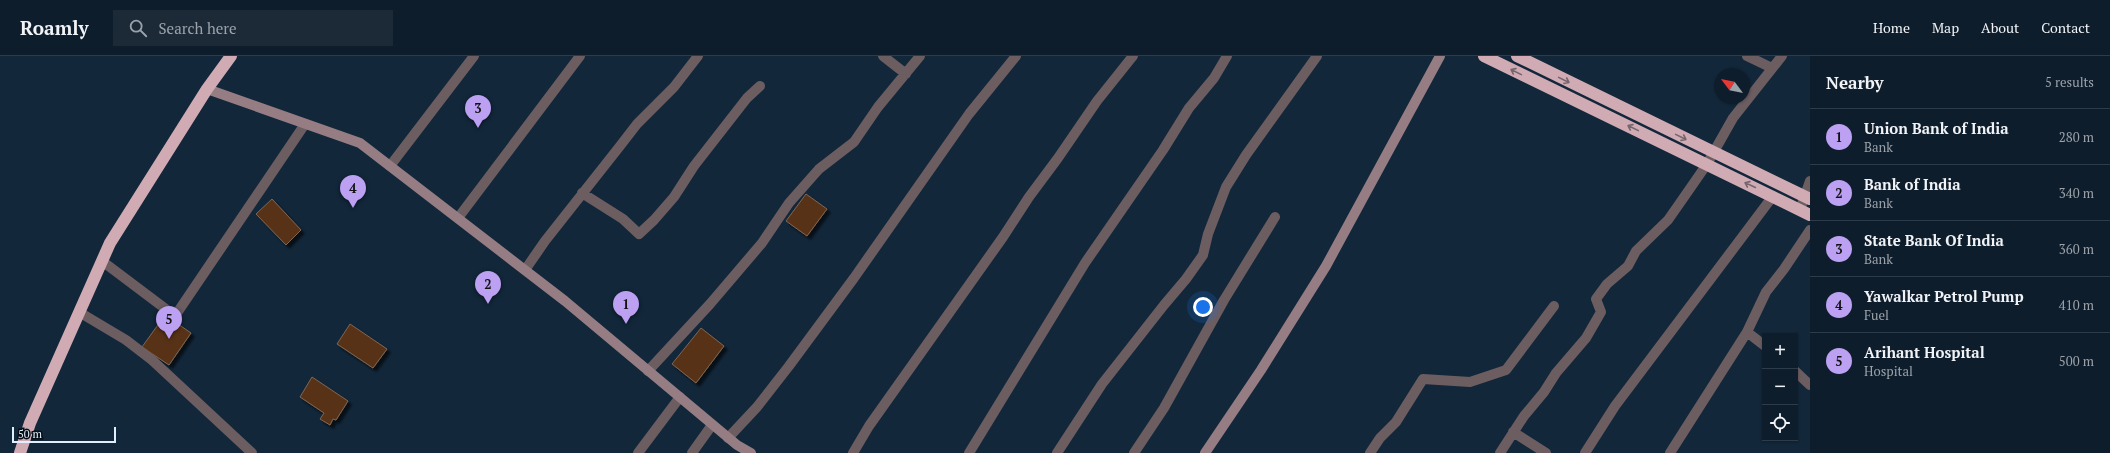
<!DOCTYPE html>
<meta charset="utf-8">
<style>
:root{--surface:#0e1d2c;--page:#1c2a38;--text:#f1f3f6;--muted:#9ba2a9;--line:#2e3b48;--accent:#bca0f2}
body{margin:0;font-family:"PT Serif",serif;background:var(--page);color:var(--text)}
.controls{position:absolute;right:12px;bottom:12px;display:grid;overflow:hidden;border-radius:0px;box-shadow:0 1px 3px #0004}
.controls button{width:36px;height:36px;display:grid;place-items:center;padding:0;border:0;border-bottom:1px solid var(--line);background:var(--surface);color:var(--text);font:20px sans-serif}
.compass{position:absolute;left:1714px;top:12px;width:36px;height:36px;border-radius:50%;background:var(--surface);box-shadow:0 1px 3px #0004;rotate:302deg}
.scale{position:absolute;left:12px;bottom:10px;width:104px;box-sizing:border-box;padding-left:4px;border:2px solid #e1eefb;border-top:0;font-size:11px;line-height:14px;white-space:nowrap;color:#e1eefb;-webkit-text-stroke:3px #060f17;paint-order:stroke}
.you{position:absolute;left:1203px;top:251px;width:14px;height:14px;margin:-10px;border:3px solid #fff;border-radius:50%;background:#1a73e8;box-shadow:0 0 0 6px #1a73e833}
.badge{display:grid;place-items:center;width:26px;height:26px;border-radius:50%;background:var(--accent);color:#111;font-size:13px;font-weight:700}
.pin{position:absolute;translate:-50% -33px;filter:drop-shadow(0 1px 2px #0008)}
.pin::after{content:'';position:absolute;top:21px;width:14px;height:12px;background:inherit;clip-path:polygon(0 0,100% 0,50% 100%)}
.list{margin:0;padding:0;list-style:none}
h2{display:flex;justify-content:space-between;align-items:center;height:52px;margin:0;padding:0 16px;font-size:17px}
h2 small{font-size:13px;font-weight:400;color:var(--muted)}
.list li{display:grid;grid-template-columns:26px 1fr auto;gap:12px;align-items:center;box-sizing:border-box;height:56px;padding:0 16px;border-top:1px solid var(--line)}
.list b{display:block;font-size:15px;white-space:nowrap}
.list p{margin:0;font-size:13px;white-space:nowrap;color:var(--muted)}
.list em{font-size:13px;font-style:normal;color:var(--muted)}
.icon{flex:none;width:22px;height:22px;fill:none;stroke:currentColor;stroke-width:2;stroke-linecap:round;stroke-linejoin:round}
.map{position:relative;flex:none;width:1810px;height:397px;overflow:hidden}
header{display:flex;align-items:center;gap:24px;box-sizing:border-box;height:56px;padding:0 20px;background:var(--surface);border-bottom:1px solid var(--line)}
header strong{font-size:19px}
nav{display:flex;gap:22px;margin-inline-start:auto;font-size:14px}
.search{width:280px;height:36px;background:var(--page);display:flex;align-items:center;gap:10px;box-sizing:border-box;padding:0 14px;border-radius:0px;color:var(--muted);font-size:15px}
main{display:flex}
aside{flex:1;background:var(--surface)}
.map>svg:first-child{display:block}
</style>
<header>
<strong>Roamly</strong>
<div class="search"><svg class="icon" aria-label="search" viewBox="0 0 24 24"><circle cx="10" cy="10" r="6"/><path d="M15 15l6 6"/></svg>Search here</div>
<nav><a>Home</a><a>Map</a><a>About</a><a>Contact</a></nav>
</header>
<main>
<div class="map">
<svg width="1810" height="397" viewBox="0 0 1810 397">
<defs>
<filter id="shadow"><feDropShadow dx="3.5" dy="3.5" stdDeviation="1" flood-color="#0009"/></filter>
</defs>
<rect width="100%" height="100%" fill="#12273a"/>
<path fill="#593316" stroke="#806552" filter="url(#shadow)" d="M806,138L827,153L807,180L786,165Z
M272,143L301,174L286,189L256,158Z
M165,259L191,277L169,309L142,291Z
M350,268L387,293L373,312L337,288Z
M701,272L724,290L696,327L672,308Z
M312,321L348,345L336,364L333,363L330,369L320,363L324,357L300,341Z"/>
<g fill="none" stroke-linecap="round" stroke-linejoin="round">
<path stroke="#6c5d61" stroke-width="10" d="M883,0L906,18
M1747,0L1772,12
M390,110L474,0
M582,137L623,163L639,178L654,164L674,141L694,110L747,42L760,30
M1800,154L1810,125
M458,162L580,0
M102,205L175,260L305,68
M525,214L545,185L620,90L637,68L674,31L698,0
M79,256L126,284L152,304L252,397
M1765,290L1747,276L1766,236L1784,213L1810,174
M648,315L710,248L762,187L789,147L819,113L854,86L878,51L920,0
M1795,315L1810,329
M1513,376L1546,397
M728,382L757,351L789,310L854,222L969,58L1016,0
M638,397L680,341
M692,397L712,369
M853,397L869,370L1003,181L1029,141L1058,102L1097,45L1133,0
M969,397L1085,207L1163,94L1189,52L1214,22L1227,0
M1057,397L1102,328L1164,249L1186,223L1203,199L1208,178L1226,131L1246,99L1317,0
M1134,397L1164,352L1224,244L1275,161
M1370,397L1380,382L1396,366L1423,323L1470,326L1506,314L1554,250
M1500,397L1524,360L1544,336L1556,317L1586,282L1601,256L1596,243L1607,228L1628,210L1636,195L1668,164L1682,144L1707,108L1733,62L1782,0
M1585,397L1615,350L1773,140
M1670,397L1747,276"/>
<path stroke="#957d83" stroke-width="10" d="M207,33L360,87L565,245L737,389L751,397
M1205,397L1261,314L1326,210L1440,0"/>
<path stroke="#d0abb4" stroke-width="12" d="M1484,0L1810,159
M1517,0L1810,143
M20,397L30,367L110,187L207,33L231,0"/>
</g>
<defs><path id="oneway-shaft" d="M-6 0H5M1.5-3L5.5 0L1.5 3" fill="none" stroke-width="1.6" stroke-linecap="round" stroke-linejoin="round"/></defs>
<g stroke="#75656d">
<use href="#oneway-shaft" transform="translate(1516 16) rotate(-154)"/>
<use href="#oneway-shaft" transform="translate(1564 24) rotate(26)"/>
<use href="#oneway-shaft" transform="translate(1633 72) rotate(-154)"/>
<use href="#oneway-shaft" transform="translate(1681 81) rotate(26)"/>
<use href="#oneway-shaft" transform="translate(1750 129) rotate(-155)"/>
</g>
</svg>
<div class="controls">
<button>+</button>
<button>−</button>
<button><svg class="icon" aria-label="locate" viewBox="0 0 24 24"><circle cx="12" cy="12" r="6"/><path d="M12 2v4M12 18v4M2 12h4M18 12h4"/></svg></button>
</div>
<svg class="compass" viewBox="-18 -18 36 36"><path d="M0-13l5 13h-10z" fill="#e53935"/><path d="M0 13l5-13h-10z" fill="#9ba2a9"/></svg>
<div class="scale">50 m</div>
<div class="you"></div>
<div class="pin badge" style="left:626px;top:268px">1</div>
<div class="pin badge" style="left:488px;top:248px">2</div>
<div class="pin badge" style="left:478px;top:72px">3</div>
<div class="pin badge" style="left:353px;top:152px">4</div>
<div class="pin badge" style="left:169px;top:283px">5</div>
</div>
<aside>
<h2>Nearby<small>5 results</small></h2>
<ul class="list">
<li><span class="badge">1</span><div><b>Union Bank of India</b><p>Bank</p></div><em>280 m</em></li>
<li><span class="badge">2</span><div><b>Bank of India</b><p>Bank</p></div><em>340 m</em></li>
<li><span class="badge">3</span><div><b>State Bank Of India</b><p>Bank</p></div><em>360 m</em></li>
<li><span class="badge">4</span><div><b>Yawalkar Petrol Pump</b><p>Fuel</p></div><em>410 m</em></li>
<li><span class="badge">5</span><div><b>Arihant Hospital</b><p>Hospital</p></div><em>500 m</em></li>
</ul>
</aside>
</main>
